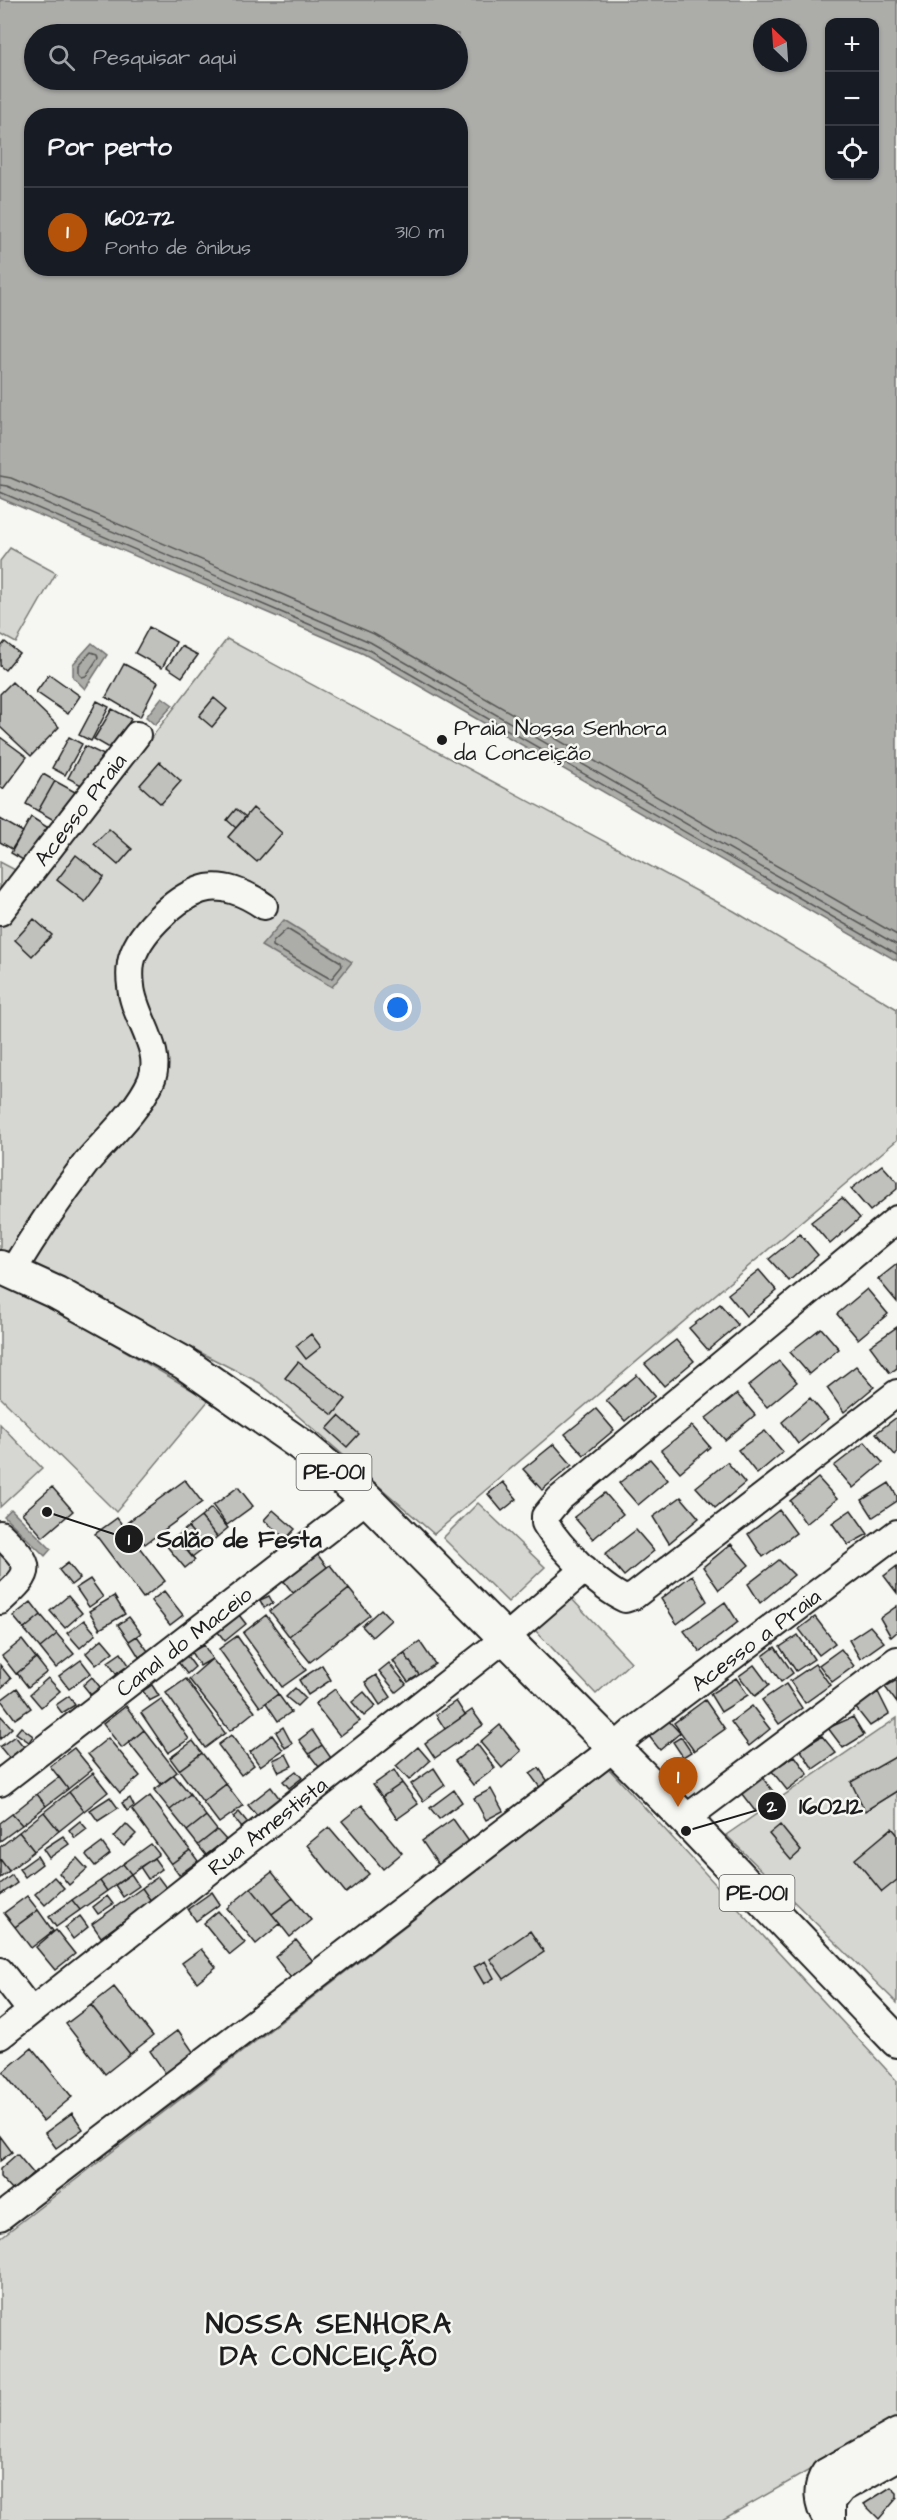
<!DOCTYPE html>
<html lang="pt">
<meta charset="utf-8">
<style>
:root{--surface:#171b24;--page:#242831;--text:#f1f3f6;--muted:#9ea1a6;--line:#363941;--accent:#b45309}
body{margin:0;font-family:"Architects Daughter",sans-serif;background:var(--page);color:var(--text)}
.controls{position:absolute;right:18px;top:18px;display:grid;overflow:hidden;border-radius:12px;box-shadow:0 2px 4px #0004}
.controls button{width:54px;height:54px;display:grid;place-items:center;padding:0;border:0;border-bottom:2px solid var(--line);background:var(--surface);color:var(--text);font:30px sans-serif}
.compass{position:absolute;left:753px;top:18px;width:54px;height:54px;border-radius:50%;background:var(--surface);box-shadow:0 2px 4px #0004;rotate:335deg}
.you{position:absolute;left:398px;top:1008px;width:21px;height:21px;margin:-15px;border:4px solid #fff;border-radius:50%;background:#1a73e8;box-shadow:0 0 0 9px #1a73e833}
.badge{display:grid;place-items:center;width:39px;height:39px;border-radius:50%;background:var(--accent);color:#fff;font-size:20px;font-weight:700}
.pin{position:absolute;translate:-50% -50px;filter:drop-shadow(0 2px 3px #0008)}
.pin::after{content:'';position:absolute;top:32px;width:21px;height:18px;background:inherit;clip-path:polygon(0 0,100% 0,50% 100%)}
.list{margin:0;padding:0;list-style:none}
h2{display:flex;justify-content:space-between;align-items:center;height:78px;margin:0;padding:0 24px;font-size:26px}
h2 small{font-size:20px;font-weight:400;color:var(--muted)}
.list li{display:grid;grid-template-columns:39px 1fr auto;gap:18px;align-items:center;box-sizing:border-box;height:90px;padding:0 24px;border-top:2px solid var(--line)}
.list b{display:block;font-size:22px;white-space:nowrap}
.list p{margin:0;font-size:20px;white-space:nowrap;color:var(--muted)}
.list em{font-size:20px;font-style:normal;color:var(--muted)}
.icon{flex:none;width:33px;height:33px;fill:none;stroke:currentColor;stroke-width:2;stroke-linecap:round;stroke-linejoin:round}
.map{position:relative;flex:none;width:897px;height:2520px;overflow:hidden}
.search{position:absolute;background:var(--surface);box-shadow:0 2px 4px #0004;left:24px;top:24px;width:444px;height:66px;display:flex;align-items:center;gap:15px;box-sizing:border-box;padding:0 21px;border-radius:33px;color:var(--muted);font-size:22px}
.panel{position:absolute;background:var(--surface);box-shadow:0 2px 4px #0004;left:24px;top:108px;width:444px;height:168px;border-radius:24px}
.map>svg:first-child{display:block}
</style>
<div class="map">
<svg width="897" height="2520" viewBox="0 0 897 2520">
<rect width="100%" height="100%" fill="#f6f6f2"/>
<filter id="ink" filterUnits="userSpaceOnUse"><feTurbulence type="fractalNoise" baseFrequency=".0167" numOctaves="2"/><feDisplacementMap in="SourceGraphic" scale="12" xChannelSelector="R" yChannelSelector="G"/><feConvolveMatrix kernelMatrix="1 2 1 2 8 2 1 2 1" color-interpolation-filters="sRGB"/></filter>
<g filter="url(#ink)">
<path fill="#d6d6d2" stroke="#797977" stroke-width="1.5" d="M10,548L56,573L16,643L0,634V561Z
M227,639L734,911L897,1009V1140L434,1534L260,1383L57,1279L0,1256V862L40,883Z
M0,1271L95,1333L209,1400L116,1512L0,1397Z
M0,1424L42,1468L0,1507Z
M478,1503L545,1567L508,1602L443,1538Z
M0,1546L18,1563L0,1592Z
M570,1597L631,1662L596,1694L534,1629Z
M897,1718V2003L726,1835Z
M609,1769L897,2081V2420L722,2520H0V2238Z"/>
<path fill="#acaca9" stroke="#727271" stroke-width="1.5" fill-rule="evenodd" d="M0,0H897V961L364,654L0,498ZM830,22H874V176H830ZM762,27H798V63H762ZM458,34V80H34V34ZM32,116H460V268H32Z
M92,643L107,655L85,689L73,677V664Z
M162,697L173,705L155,725L146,717Z
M284,920L352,962L332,987L261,946Z
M11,1509L51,1549L45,1556L4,1516Z"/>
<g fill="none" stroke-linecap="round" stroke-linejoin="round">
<path stroke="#565654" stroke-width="1.5" d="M0,476L11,478L374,634L897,935
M0,485L7,486L370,642L897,945
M0,492L367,649L897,954
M91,652L97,654L98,658L86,676L82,677L79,674V665Z
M287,929L341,962L342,966L332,978H329L273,946V942Z"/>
</g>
<path fill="#c0c0bd" stroke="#1c1c1c" stroke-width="1.5" d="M149,627L176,642L162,668L135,653Z
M5,642L19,653L5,670L0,666V648Z
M181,646L198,655L182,677L167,667Z
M124,664L158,682L140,717L106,697Z
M49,674L80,696L68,714L36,692Z
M12,682L59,727L31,756L0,727V694Z
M214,698L227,709L212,727L199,716Z
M97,701L109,707L91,741L79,735Z
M112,709L131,719L113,750L94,739Z
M0,737L27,757L3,789L0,787Z
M69,737L82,744L65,775L52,768Z
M85,746L104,755L87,788L68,778Z
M160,762L181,781L161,804L140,785Z
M43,774L55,781L38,811L26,804Z
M55,781L77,793L59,823L38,811Z
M253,808L282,833L257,862L228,837Z
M236,809L246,817L236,828L227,820Z
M31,817L50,829L30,864L11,853Z
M0,819L23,832L12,849L0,842Z
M109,829L132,849L118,865L94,844Z
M76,855L104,877L85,902L57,880Z
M34,919L52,935L32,956L15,940Z
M882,1165L897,1182V1189L870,1211L851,1189Z
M842,1198L860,1218L830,1244L811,1222Z
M800,1234L818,1255L789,1281L769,1259Z
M897,1264V1302L878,1279Z
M759,1270L777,1291L746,1316L728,1294Z
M867,1289L888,1314L858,1339L837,1314Z
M720,1304L738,1325L708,1350L689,1328Z
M897,1327V1368L890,1373L870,1346Z
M821,1328L839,1349L809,1374L790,1352Z
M311,1334L321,1347L306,1359L296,1346Z
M676,1340L694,1361L664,1386L645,1364Z
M779,1361L797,1382L767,1407L748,1386Z
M298,1362L346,1399L333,1415L285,1378Z
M856,1366L874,1387L844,1412L827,1388Z
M637,1375L655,1396L625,1421L606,1400Z
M737,1394L755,1415L725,1440L706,1418Z
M810,1398L828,1419L798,1444L782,1422Z
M596,1409L614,1430L584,1455L565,1434Z
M339,1416L359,1434L347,1447L327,1429Z
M897,1417V1453L895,1455L876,1433Z
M692,1426L710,1447L680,1472L661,1450Z
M765,1431L783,1452L757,1474L738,1450Z
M865,1442L883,1463L853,1488L834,1466Z
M554,1444L572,1465L542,1490L523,1469Z
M650,1459L668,1480L638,1505L619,1483Z
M727,1462L745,1483L715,1508L696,1487Z
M818,1478L837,1499L806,1524L790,1501Z
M185,1480L202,1502L145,1544L128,1522Z
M503,1482L517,1499L502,1511L488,1494Z
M889,1483L897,1496V1501L873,1517L862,1500Z
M52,1487L73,1511L43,1537L22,1513Z
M238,1487L253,1506L227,1525L213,1506Z
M605,1493L623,1514L593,1539L574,1517Z
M681,1497L699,1518L669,1543L653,1517Z
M211,1508L228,1528L217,1537L201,1517Z
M273,1510L295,1529L286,1539L264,1520Z
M779,1510L796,1533L763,1557L748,1534Z
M851,1510L868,1534L848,1545L832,1523Z
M201,1517L217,1537L205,1547L188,1527Z
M117,1518L165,1581L143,1598L95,1534Z
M188,1527L205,1547L192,1557L176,1537Z
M636,1530L654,1551L624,1576L605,1554Z
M175,1536L195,1560L185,1568L165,1544Z
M731,1544L749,1565L719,1590L703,1567Z
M317,1554L327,1567L293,1593L283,1580Z
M779,1560L794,1575L760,1603L748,1584Z
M68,1563L80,1578L71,1585L59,1570Z
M330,1565L349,1589L289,1636L270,1611Z
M897,1566V1593L884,1576Z
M692,1575L707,1601L677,1624L661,1599Z
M90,1579L103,1597L89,1607L76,1588Z
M349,1589L370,1615L310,1662L289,1636Z
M164,1591L183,1615L170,1625L151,1601Z
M68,1596L82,1613L65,1628L50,1611Z
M114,1596L125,1614L100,1629L89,1611Z
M269,1596L273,1603L264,1608L260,1600Z
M31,1602L41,1615L24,1629L13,1616Z
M725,1602L738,1622L700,1652L684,1631Z
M897,1606V1632L891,1637L880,1618Z
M381,1609L391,1620L372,1637L362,1626Z
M41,1615L57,1634L40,1648L24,1629Z
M239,1615L246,1624L225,1641L218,1632Z
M266,1615L306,1670L282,1687L243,1633Z
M129,1617L141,1633L129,1641L118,1625Z
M815,1617L835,1643L819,1655L799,1629Z
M84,1620L96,1634L80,1648L67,1633Z
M870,1626L884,1642L860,1659L849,1640Z
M57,1634L74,1654L56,1668L40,1648Z
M798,1635L814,1659L796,1671L780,1647Z
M137,1636L148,1651L139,1657L129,1641Z
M237,1636L278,1694L260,1707L219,1649Z
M102,1639L113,1652L96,1665L86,1653Z
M22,1640L36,1658L16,1674L2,1656Z
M420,1642L435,1664L419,1675L404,1653Z
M204,1645L212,1659L200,1666L191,1652Z
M775,1647L793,1673L781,1682L763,1656Z
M841,1649L854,1666L832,1682L819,1665Z
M121,1653L129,1665L116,1674L108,1662Z
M404,1653L419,1675L408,1682L393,1661Z
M187,1656L195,1667L187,1674L178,1662Z
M36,1658L47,1672L28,1687L17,1673Z
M212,1659L255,1711L230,1731L189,1679Z
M81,1660L91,1673L69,1689L59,1676Z
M389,1663L406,1684L396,1692L379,1671Z
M815,1664L830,1685L805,1703L790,1681Z
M0,1665L11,1679L0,1689Z
M322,1665L331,1680L308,1695L299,1680Z
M754,1665L769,1685L755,1696L739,1676Z
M376,1675L391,1697L380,1705L365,1682Z
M92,1677L100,1687L91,1695L83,1685Z
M48,1678L60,1691L41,1707L30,1694Z
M736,1678L748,1695L721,1712L710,1694Z
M186,1679L225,1733L205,1748L166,1693Z
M897,1680V1703L885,1687Z
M786,1684L802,1708L779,1724L762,1700Z
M152,1685L159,1696L149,1701L143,1691Z
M17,1688L31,1708L15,1719L1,1700Z
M295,1688L305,1698L297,1706L286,1697Z
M335,1689L360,1721L340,1736L315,1704Z
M364,1692L376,1706L364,1716L352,1702Z
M878,1692L889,1714L870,1726L855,1707Z
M278,1694L291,1712L278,1721L266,1703Z
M69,1696L75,1705L62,1713L56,1705Z
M161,1699L189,1739L168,1753L141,1713Z
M705,1700L725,1729L694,1751L674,1723Z
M456,1701L465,1715L445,1729L436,1715Z
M126,1706L144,1730L122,1748L103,1724Z
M752,1706L770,1729L749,1746L731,1722Z
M472,1710L483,1725L435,1758L425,1743Z
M0,1715L12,1728L0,1739Z
M853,1717L864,1735L843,1748L828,1728Z
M666,1718L680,1733L660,1750L648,1735Z
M500,1725L521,1751L502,1768L480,1742Z
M21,1727L33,1736L29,1742L16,1733Z
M283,1727L292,1744L285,1748L276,1732Z
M144,1730L177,1772L161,1784L129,1743Z
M312,1730L322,1745L309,1754L299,1740Z
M231,1735L254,1765L241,1775L218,1745Z
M272,1735L283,1750L260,1766L250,1752Z
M15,1736L24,1747L9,1758L0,1747Z
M822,1736L836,1753L813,1769L800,1749Z
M681,1737L691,1752L683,1757L673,1742Z
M108,1738L140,1776L120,1793L88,1754Z
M193,1741L202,1753L179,1770L170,1758Z
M477,1744L495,1768L473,1785L455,1761Z
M322,1745L331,1758L319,1767L309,1754Z
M418,1747L430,1761L409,1780L396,1766Z
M74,1748L92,1770L68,1789L50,1766Z
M202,1753L226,1784L203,1802L179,1770Z
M286,1754L292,1766L279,1772L273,1760Z
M795,1756L808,1774L787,1790L771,1770Z
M897,1756V1791L865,1811L851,1782Z
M434,1768L445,1785L423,1801L411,1784Z
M539,1768L549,1783L541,1789L530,1774Z
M394,1770L402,1783L382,1797L373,1785Z
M296,1771L302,1778L289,1788L283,1781Z
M93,1773L108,1792L84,1811L69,1792Z
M174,1775L190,1794L170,1810L154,1790Z
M761,1776L776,1795L755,1811L738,1789Z
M59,1777L68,1789L46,1806L37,1794Z
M402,1783L418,1804L397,1819L382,1797Z
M226,1784L243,1806L219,1823L203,1802Z
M271,1787L280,1799L258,1817L248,1805Z
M491,1789L503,1811L486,1820L474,1798Z
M454,1790L462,1802L439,1819L430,1808Z
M69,1792L84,1811L59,1831L44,1812Z
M37,1794L46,1806L22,1825L12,1814Z
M190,1794L206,1816L187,1831L170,1810Z
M150,1796L190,1850L171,1864L132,1810Z
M110,1797L118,1808L98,1821L90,1810Z
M130,1798L134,1806L127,1811L122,1803Z
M362,1805L402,1853L383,1869L342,1821Z
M44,1812L59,1831L34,1851L19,1832Z
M239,1812L248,1823L242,1828L233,1817Z
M12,1814L22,1825L0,1841V1823Z
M206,1816L217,1830L198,1845L187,1831Z
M453,1819L470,1843L439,1866L422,1841Z
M80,1821L87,1829L75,1838L69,1830Z
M126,1824L136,1834L124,1846L114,1837Z
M780,1825L801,1851L791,1860L769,1834Z
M329,1827L369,1874L346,1893L307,1845Z
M892,1828L897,1834V1880L882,1892L855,1859Z
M217,1830L226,1840L206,1855L198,1845Z
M19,1832L34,1851L9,1871L0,1859V1847Z
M63,1836L69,1844L49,1858L43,1849Z
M102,1843L110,1854L95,1866L86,1855Z
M151,1844L159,1854L131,1874L123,1864Z
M190,1850L198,1861L179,1875L171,1864Z
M37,1856L42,1864L25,1877L19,1869Z
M77,1858L87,1869L69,1885L59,1873Z
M154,1858L162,1869L148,1879L140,1867Z
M0,1859L9,1871L0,1878Z
M123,1864L131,1874L107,1891L100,1881Z
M272,1872L293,1898L272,1914L251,1888Z
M131,1874L139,1886L123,1897L115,1885Z
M12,1875L17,1883L0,1895V1884Z
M54,1877L64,1888L45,1905L35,1894Z
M158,1877L167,1889L151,1901L142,1888Z
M100,1881L107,1891L80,1910L72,1900Z
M142,1888L151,1901L101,1937L92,1924Z
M251,1888L280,1924L256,1944L227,1908Z
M212,1892L220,1904L196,1921L188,1909Z
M27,1896L38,1910L15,1927L4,1913Z
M107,1896L113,1904L98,1914L93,1907Z
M293,1898L311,1920L290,1937L272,1914Z
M72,1900L80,1910L56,1927L49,1917Z
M38,1910L53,1931L31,1948L15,1927Z
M218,1911L245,1943L230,1955L204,1923Z
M80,1916L88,1927L73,1939L65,1928Z
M56,1930L75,1954L55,1970L36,1947Z
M530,1931L544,1952L504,1979L490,1959Z
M296,1940L313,1961L291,1978L275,1957Z
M201,1949L216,1967L197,1982L182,1963Z
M485,1961L494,1978L484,1984L474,1967Z
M114,1987L153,2036L130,2054L91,2005Z
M91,2005L130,2054L105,2074L66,2024Z
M178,2030L194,2053L166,2074L150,2051Z
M32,2048L72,2097L43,2121L3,2072Z
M72,2113L83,2129L56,2148L45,2133Z
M0,2136L12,2152L0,2161Z
M17,2154L33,2173L13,2191L0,2177V2169Z
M891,2487L897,2493V2498L879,2519L864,2504Z"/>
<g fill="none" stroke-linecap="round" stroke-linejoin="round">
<g stroke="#1c1c1c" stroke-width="30">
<g id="minor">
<path id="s1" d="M0,912L137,735"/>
<path d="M897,1219L559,1499L545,1516V1523C559,1547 599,1587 625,1599L634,1596L897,1393"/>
<path d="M12,1272C35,1234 59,1198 86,1163C108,1137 137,1112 151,1081C165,1050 133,1017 131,986C130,979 130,970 131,963C136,935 174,899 200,890C222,882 247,894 264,906"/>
<path d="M0,1534C33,1566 35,1570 0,1601"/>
<path id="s2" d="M0,1783L367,1499"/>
<path d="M685,1819L897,1660"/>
<path d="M0,1971L31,2011"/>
<path id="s3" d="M0,2036L504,1639L585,1569"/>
<path id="s4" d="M0,2217L615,1747L632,1732L897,1533"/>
<path d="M827,2520C817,2506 815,2486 825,2472L897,2432"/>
<path d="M832,2520V2502L842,2489L897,2458"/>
</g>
</g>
<g stroke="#1c1c1c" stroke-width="36">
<path id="major" d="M0,1267L57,1293L184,1363L304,1447L367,1499L685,1819L897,2041"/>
</g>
<use href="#minor" stroke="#f6f6f2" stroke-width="26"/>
<use href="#major" stroke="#f6f6f2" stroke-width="32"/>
</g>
</g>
<circle fill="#1c1c1c" stroke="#f6f6f2" stroke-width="2" cx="442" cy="740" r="6"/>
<g text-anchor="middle" stroke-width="5" stroke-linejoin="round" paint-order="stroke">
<g fill="#f6f6f2" stroke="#5d5d5c" stroke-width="1.5">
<rect x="296.5" y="1454" width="75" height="36" rx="4.5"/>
<rect x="719.5" y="1875" width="75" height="36" rx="4.5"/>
</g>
<g font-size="21" font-weight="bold" fill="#1c1c1c">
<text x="334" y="1479">PE-001</text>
<text x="757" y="1900">PE-001</text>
</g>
<g font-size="22" fill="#1c1c1c" stroke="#f6f6f2" text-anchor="start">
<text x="454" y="735">Praia Nossa Senhora<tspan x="454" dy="25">da Conceição</tspan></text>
</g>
<g font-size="22" fill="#1c1c1c" stroke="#f6f6f2">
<text dy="8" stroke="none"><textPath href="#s1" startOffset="130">Acesso Praia</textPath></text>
<text dy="8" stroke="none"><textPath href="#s4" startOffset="951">Acesso a Praia</textPath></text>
<text dy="8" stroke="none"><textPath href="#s2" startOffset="232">Canal do Maceio</textPath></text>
<text dy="8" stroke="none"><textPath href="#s3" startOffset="340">Rua Amestista</textPath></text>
</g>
<g font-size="28" font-weight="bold" letter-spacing="1.5" fill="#1c1c1c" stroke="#f6f6f2">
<text x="329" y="2333">NOSSA SENHORA<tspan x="329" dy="32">DA CONCEIÇÃO</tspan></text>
</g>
</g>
<path fill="none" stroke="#1c1c1c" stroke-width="2" d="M47 1512L129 1539M686 1831L772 1806"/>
<g fill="#1c1c1c" stroke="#f6f6f2" stroke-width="2">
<circle cx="47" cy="1512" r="6"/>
<circle cx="686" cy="1831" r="6"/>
<circle cx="129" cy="1539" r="15"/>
<circle cx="772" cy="1806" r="15"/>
</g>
<g font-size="18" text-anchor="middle" font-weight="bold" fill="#fff">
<text x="129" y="1545">1</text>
<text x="772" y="1812">2</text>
</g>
<g font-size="24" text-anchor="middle" font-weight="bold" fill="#1c1c1c" stroke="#f6f6f2" stroke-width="5" stroke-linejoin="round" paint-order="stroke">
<text x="239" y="1547">Salão de Festa</text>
<text x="831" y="1814">160212</text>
</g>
</svg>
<div class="controls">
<button>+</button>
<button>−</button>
<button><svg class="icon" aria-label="locate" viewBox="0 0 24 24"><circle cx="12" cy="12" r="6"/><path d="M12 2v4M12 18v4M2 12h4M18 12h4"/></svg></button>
</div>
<svg class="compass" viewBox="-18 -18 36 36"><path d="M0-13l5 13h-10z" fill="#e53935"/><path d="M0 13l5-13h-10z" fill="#9ea1a6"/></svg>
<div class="you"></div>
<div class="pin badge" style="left:678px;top:1807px">1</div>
<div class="search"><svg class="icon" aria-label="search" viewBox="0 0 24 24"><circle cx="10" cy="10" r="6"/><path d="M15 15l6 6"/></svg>Pesquisar aqui</div>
<section class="panel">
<h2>Por perto<small></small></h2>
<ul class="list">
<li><span class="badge">1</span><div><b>160272</b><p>Ponto de ônibus</p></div><em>310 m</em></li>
</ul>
</section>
</div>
